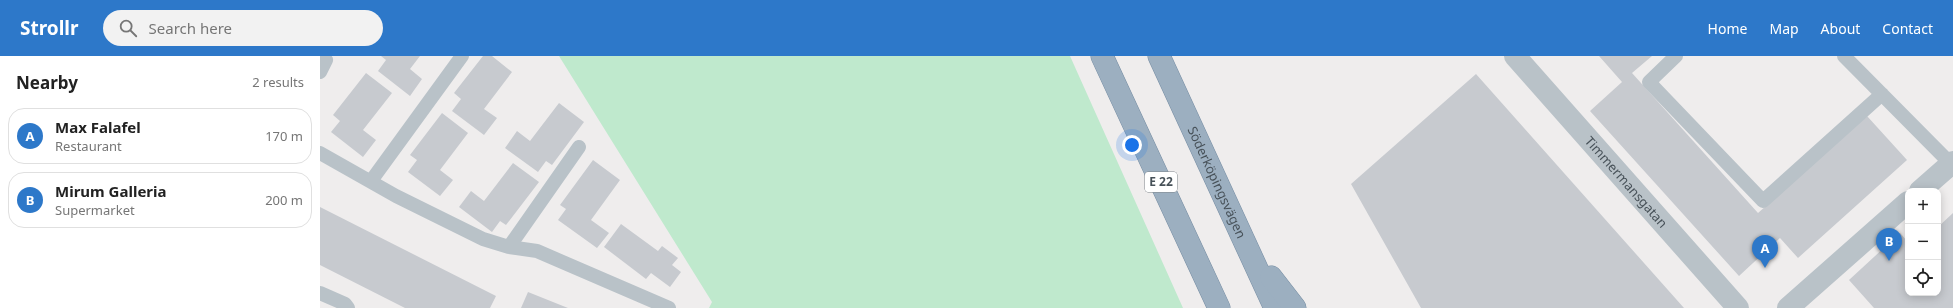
<!DOCTYPE html>
<meta charset="utf-8">
<style>
:root{--surface:#fff;--page:#f2f2f2;--text:#222;--muted:#767676;--line:#e0e0e0;--accent:#2d78c9}
body{margin:0;font-family:"Noto Sans",sans-serif;background:var(--page);color:var(--text)}
.controls{position:absolute;right:12px;bottom:12px;display:grid;overflow:hidden;border-radius:8px;box-shadow:0 2px 10px #0003}
.controls button{width:36px;height:36px;display:grid;place-items:center;padding:0;border:0;border-bottom:1px solid var(--line);background:var(--surface);color:var(--text);font:20px sans-serif}
.you{position:absolute;left:812px;top:89px;width:14px;height:14px;margin:-10px;border:3px solid #fff;border-radius:50%;background:#1a73e8;box-shadow:0 0 0 6px #1a73e833}
.badge{display:grid;place-items:center;width:26px;height:26px;border-radius:50%;background:var(--accent);color:#fff;font-size:13px;font-weight:700}
.pin{position:absolute;translate:-50% -33px;filter:drop-shadow(0 1px 2px #0008)}
.pin::after{content:'';position:absolute;top:21px;width:14px;height:12px;background:inherit;clip-path:polygon(0 0,100% 0,50% 100%)}
.list{margin:0;padding:0;list-style:none}
h2{display:flex;justify-content:space-between;align-items:center;height:52px;margin:0;padding:0 16px;font-size:17px}
h2 small{font-size:13px;font-weight:400;color:var(--muted)}
.list li{display:grid;grid-template-columns:26px 1fr auto;gap:12px;align-items:center;box-sizing:border-box;height:56px;margin:0 8px 8px;padding:0 8px;border:1px solid var(--line);border-radius:16px}
.list b{display:block;font-size:15px;white-space:nowrap}
.list p{margin:0;font-size:13px;white-space:nowrap;color:var(--muted)}
.list em{font-size:13px;font-style:normal;color:var(--muted)}
.icon{flex:none;width:22px;height:22px;fill:none;stroke:currentColor;stroke-width:2;stroke-linecap:round;stroke-linejoin:round}
.map{position:relative;flex:none;width:1633px;height:252px;overflow:hidden}
header{display:flex;align-items:center;gap:24px;box-sizing:border-box;height:56px;padding:0 20px;background:var(--accent);color:#fff}
header strong{font-size:19px}
nav{display:flex;gap:22px;margin-inline-start:auto;font-size:14px}
.search{width:280px;height:36px;background:var(--page);display:flex;align-items:center;gap:10px;box-sizing:border-box;padding:0 14px;border-radius:22px;color:var(--muted);font-size:15px}
main{display:flex}
aside{flex:1;background:var(--surface)}
.map>svg:first-child{display:block}
</style>
<header>
<strong>Strollr</strong>
<div class="search"><svg class="icon" aria-label="search" viewBox="0 0 24 24"><circle cx="10" cy="10" r="6"/><path d="M15 15l6 6"/></svg>Search here</div>
<nav><a>Home</a><a>Map</a><a>About</a><a>Contact</a></nav>
</header>
<main>
<aside>
<h2>Nearby<small>2 results</small></h2>
<ul class="list">
<li><span class="badge">A</span><div><b>Max Falafel</b><p>Restaurant</p></div><em>170 m</em></li>
<li><span class="badge">B</span><div><b>Mirum Galleria</b><p>Supermarket</p></div><em>200 m</em></li>
</ul>
</aside>
<div class="map">
<svg width="1633" height="252" viewBox="0 0 1633 252">
<rect width="100%" height="100%" fill="#efeded"/>
<path fill="#bfe9cd" d="M239,0H750L863,252H389L392,246Z"/>
<path fill="#c7cacf" d="M61,0H100L90,13L102,23L90,40L58,15L66,4Z
M163,0H172L192,16L164,53L177,62L164,79L132,55L141,43L134,37Z
M1279,0H1332L1312,17L1438,157L1547,60L1587,104L1478,202L1460,182L1419,220L1270,55L1302,26Z
M46,17L72,37L43,74L56,84L43,101L11,76L20,65L13,59Z
M1156,18L1364,252H1101L1031,128Z
M239,47L264,66L232,109L226,105L218,116L185,92L197,75L210,85Z
M122,57L148,77L120,114L133,124L120,140L88,116L97,104L90,99Z
M273,104L300,124L271,164L289,177L277,192L238,164L246,153L240,149Z
M193,107L219,126L186,169L180,165L172,176L139,151L151,135L164,145Z
M0,151L176,240L170,252H85L0,209Z
M1633,157V252H1554L1529,224L1580,177L1588,186V237H1618V171Z
M301,168L338,195L342,190L358,202L352,209L361,216L350,231L331,217L326,223L284,191Z
M208,236L248,252H201Z"/>
<g fill="none" stroke-linecap="round" stroke-linejoin="round">
<g stroke="#758ca2" stroke-width="23">
<g id="trunk">
<path d="M782,0L899,252"/>
<path id="s2" d="M839,0L955,252"/>
<path d="M951,221L975,252"/>
</g>
</g>
<path stroke="#b9c2c8" stroke-width="14" d="M1356,0L1329,26L1443,145L1562,38
M1524,0L1631,108
M0,16L6,4L2,0
M0,97L76,140L163,183L189,191L217,195L349,252
M51,125L142,0
M189,191L259,91
M0,237L25,248L28,252"/>
<g stroke="#b9c2c8" stroke-width="22">
<path id="s1" d="M1195,0L1418,252"/>
<path d="M1600,135L1633,106"/>
<path d="M1468,252L1588,146"/>
</g>
<use href="#trunk" stroke="#9cafc0" stroke-width="22"/>
</g>
<g text-anchor="middle" stroke-width="4" stroke-linejoin="round" paint-order="stroke">
<rect fill="#fff" stroke="#7e858a" stroke-width="1" x="825" y="116" width="32" height="20" rx="3"/>
<g font-size="12" font-weight="bold" fill="#475158">
<text x="841" y="130">E 22</text>
</g>
<g font-size="13" fill="#475158" stroke="#fff">
<text dy="5" stroke="none"><textPath href="#s2" startOffset="139">Söderköpingsvägen</textPath></text>
<text dy="5" stroke="none"><textPath href="#s1" startOffset="168">Timmermansgatan</textPath></text>
</g>
</g>
</svg>
<div class="controls">
<button>+</button>
<button>−</button>
<button><svg class="icon" aria-label="locate" viewBox="0 0 24 24"><circle cx="12" cy="12" r="6"/><path d="M12 2v4M12 18v4M2 12h4M18 12h4"/></svg></button>
</div>
<div class="you"></div>
<div class="pin badge" style="left:1445px;top:212px">A</div>
<div class="pin badge" style="left:1569px;top:205px">B</div>
</div>
</main>
